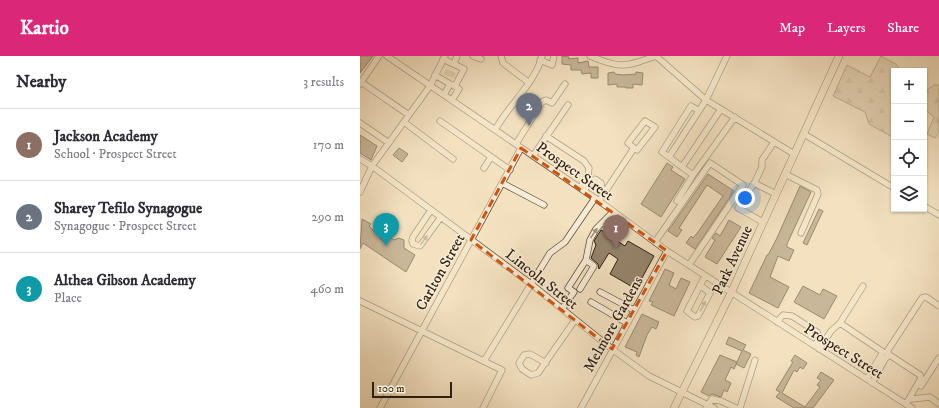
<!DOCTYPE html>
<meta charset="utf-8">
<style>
:root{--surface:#fff;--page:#f2f2f3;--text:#2b2b33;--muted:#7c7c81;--line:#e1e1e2;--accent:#db2777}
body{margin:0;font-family:"IM FELL DW Pica",serif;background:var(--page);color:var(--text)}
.controls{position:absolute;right:12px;top:12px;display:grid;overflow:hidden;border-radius:0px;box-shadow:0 1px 3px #0004}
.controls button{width:36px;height:36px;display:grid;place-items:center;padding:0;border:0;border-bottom:1px solid var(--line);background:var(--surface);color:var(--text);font:20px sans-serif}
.scale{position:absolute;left:12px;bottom:10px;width:80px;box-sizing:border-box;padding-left:4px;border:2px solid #2f2010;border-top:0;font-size:11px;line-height:14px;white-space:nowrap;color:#2f2010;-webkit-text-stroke:3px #f7ecd6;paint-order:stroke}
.you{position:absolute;left:385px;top:142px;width:14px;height:14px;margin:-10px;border:3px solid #fff;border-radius:50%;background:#1a73e8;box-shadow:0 0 0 6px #1a73e833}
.badge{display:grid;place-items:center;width:26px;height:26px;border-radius:50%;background:var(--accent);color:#fff;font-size:13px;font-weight:700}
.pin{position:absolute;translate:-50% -33px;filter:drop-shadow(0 1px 2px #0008)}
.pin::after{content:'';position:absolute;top:21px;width:14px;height:12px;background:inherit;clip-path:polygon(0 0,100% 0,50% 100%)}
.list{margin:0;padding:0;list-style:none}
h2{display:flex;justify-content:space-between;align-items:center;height:52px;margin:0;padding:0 16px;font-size:17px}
h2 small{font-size:13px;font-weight:400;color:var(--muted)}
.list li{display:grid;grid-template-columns:26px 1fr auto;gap:12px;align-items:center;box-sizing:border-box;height:72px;padding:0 16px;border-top:1px solid var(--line)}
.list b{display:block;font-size:15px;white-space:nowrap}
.list p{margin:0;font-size:13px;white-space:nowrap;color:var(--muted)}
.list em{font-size:13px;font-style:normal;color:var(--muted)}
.icon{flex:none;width:22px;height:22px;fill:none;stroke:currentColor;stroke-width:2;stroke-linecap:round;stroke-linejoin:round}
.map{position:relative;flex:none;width:579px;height:352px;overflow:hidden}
header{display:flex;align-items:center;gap:24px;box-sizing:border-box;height:56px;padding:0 20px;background:var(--accent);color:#fff}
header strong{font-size:19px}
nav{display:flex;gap:22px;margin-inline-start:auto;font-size:14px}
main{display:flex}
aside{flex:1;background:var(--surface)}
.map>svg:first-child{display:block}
</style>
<header>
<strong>Kartio</strong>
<nav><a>Map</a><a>Layers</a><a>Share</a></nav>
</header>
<main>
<aside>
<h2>Nearby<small>3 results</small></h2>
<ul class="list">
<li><span class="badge" style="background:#8d6e63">1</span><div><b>Jackson Academy</b><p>School · Prospect Street</p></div><em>170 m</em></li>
<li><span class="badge" style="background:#6b7280">2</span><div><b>Sharey Tefilo Synagogue</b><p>Synagogue · Prospect Street</p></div><em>290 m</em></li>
<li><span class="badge" style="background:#0f9aa8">3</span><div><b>Althea Gibson Academy</b><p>Place</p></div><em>460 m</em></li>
</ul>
</aside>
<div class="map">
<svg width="579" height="352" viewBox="0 0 579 352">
<defs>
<pattern id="forest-firs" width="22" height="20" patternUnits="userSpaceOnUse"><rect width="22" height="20" fill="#d2c0a2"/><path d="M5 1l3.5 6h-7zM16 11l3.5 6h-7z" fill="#b5a58a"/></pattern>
</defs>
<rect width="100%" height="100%" fill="#f3e1c0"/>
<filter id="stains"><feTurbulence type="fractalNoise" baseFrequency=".005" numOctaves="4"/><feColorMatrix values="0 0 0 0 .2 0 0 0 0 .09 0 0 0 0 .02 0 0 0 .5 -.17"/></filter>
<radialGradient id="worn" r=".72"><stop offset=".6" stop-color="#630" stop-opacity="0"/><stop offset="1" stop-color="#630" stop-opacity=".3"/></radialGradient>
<path fill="url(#forest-firs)" stroke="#807059" d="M521,0L536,8L541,15H534V82L509,68L505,56L473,40L487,9L510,21Z
M574,29H579V76L575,82L567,78L574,61L564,53V36Z"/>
<path fill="#95846c" stroke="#2f2010" d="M0,0H13L0,17Z
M202,0L209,1V3L218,2V7L228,5L229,11H238V22H231V17L222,18L221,14H211V9L202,8Z
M254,16L255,18L263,19L276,18V16L283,17L282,29L273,28V32H266V31H257V28L248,29V17Z
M0,79L17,90L11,104L0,97Z
M39,92L48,98L42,106L33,99Z
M307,107L313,111L311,114L325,123L301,161L281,148Z
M348,118L374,135L335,193L326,187L331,180L333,182L338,176L363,140L347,129L319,172L322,174L317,181L308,175Z
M440,130L451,136L427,188V191L434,194L429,205L418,200L410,221L429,231L418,252L389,237L407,199H408L416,184Z
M459,153L463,155L447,189L443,187Z
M2,163L11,168L9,170L24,186L30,181L34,184L39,182L44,184V192L55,199L46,216L3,187L0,193Z
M369,164L381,171L357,208L345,201L355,184L352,182L356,177L360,180Z
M241,174L255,181L254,183L265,190L268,185L294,200L276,233L250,218L258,203L249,197L239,213L238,208L231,202L236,189L234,185Z
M305,213L314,217L309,229L316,233L321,222L330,226L314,260L291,249L293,246L289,245Z
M443,230L460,239L463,233L477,240L464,263L434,246Z
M282,258L299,266L296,273L292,271L287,279L279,301L276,299L277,296L265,291Z
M369,281L386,289L383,294L391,298L384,312L376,308L382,295L366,288Z
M360,299L377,306L374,313L371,311L365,324L371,327L367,336L364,334L361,341L352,338L349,340L341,336Z
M435,299L447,307L443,313L440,311L437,316L434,314L422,337L445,351L460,331L457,329L461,324L457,322L461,316L474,324L453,352H434L416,341L420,336L416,334L433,306L431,305Z"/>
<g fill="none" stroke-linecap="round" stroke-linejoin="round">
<path stroke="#ccba9d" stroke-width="5.5" stroke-dasharray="5.5 3" stroke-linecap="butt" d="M86,19L90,12
M91,21L95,14"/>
<g stroke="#60503c" stroke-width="7">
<path id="minor" d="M27,0L242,147L307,195L552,352
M113,0L121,3
M141,0L143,7L168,26
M230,0C261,13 265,11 296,0
M296,0L346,44L434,98
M83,3L104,13L95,30
M180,4L192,9L194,0
M94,8L97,0
M75,19L90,28L84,39
M1,26L49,59
M0,28L19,0
M92,44L99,33L93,29
M361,53L322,111L309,101L346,44L367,0
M80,65L150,114
M44,66L93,103
M0,67L29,87
M135,74C148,50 176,26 182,0
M444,78L534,132
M186,80L224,105L229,112L228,119L220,132
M156,88L182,46L186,44L192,47L205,28
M173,100L208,49
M309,101L302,96L331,50L339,55
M0,103L12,110L171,228L252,293L289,320L354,352
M322,111L333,119L375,61
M124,112L131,101
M425,118L457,134L458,138L441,177
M142,127L184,149
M394,127L416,138
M224,135L228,128L235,123L241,127L243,139
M0,136L12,110L70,30L85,0
M239,145L274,92L277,94L295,71L285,65L268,87L274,92
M317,145L333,119
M564,150L579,159
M71,154L53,181L52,185L53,188L60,190L81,161
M403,166L378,152L395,126L402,111V104L414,86
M295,186L350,107L383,129L329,209
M340,229L350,237L338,260L335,261L327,255L345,220
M220,233L234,210L226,204
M240,236L274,254
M0,245L142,314L123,352
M231,246L267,267
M202,253L214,236L208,232L226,204L230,184L236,173L253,156
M417,266L423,259L432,260L457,276L459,282L455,290
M480,267L503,230
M459,293L471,275L480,267L523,296L507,323
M528,300V294L562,242L566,241L579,250
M124,305L190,197L205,186L235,142
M186,307L170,298L164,299L159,307L162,313L171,319L178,317L215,264
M512,327L525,303L528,300H531L560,319L561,322L546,348
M561,330L579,302
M552,343L570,341L579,348
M20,352L161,92
M221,352L307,195
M346,352L352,343L361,345L376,352
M380,352L395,304"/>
</g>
<g stroke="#2f2010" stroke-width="8">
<path id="major" d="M314,352L371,237L479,0"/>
</g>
<use href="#minor" stroke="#f7ecd6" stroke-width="5.5"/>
<use href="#major" stroke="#f3e1c0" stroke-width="7"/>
</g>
<defs><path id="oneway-solid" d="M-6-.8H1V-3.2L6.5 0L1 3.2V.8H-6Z"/></defs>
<g fill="#9d907d">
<use href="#oneway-solid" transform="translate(234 177) rotate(-56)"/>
<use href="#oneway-solid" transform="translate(64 184) rotate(-54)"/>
<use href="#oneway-solid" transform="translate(343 250) rotate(-63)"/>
</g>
<path d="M0 0H579V352H0ZM161,92L307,195L252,293L111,184Z" fill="#f3e1c0" fill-opacity=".55" fill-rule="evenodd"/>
<path fill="none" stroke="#d6530c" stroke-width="3" stroke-dasharray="8 5" stroke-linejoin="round" d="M161,92L307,195L252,293L111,184Z"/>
<g text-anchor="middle" stroke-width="3" stroke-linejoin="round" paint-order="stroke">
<g font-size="15" fill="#2f2010" stroke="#f7ecd6">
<text transform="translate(215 115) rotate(35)" y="5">Prospect Street</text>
<text transform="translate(372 204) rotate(-65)" y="5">Park Avenue</text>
<text transform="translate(80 216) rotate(-61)" y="5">Carlton Street</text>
<text transform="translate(182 223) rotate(38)" y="5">Lincoln Street</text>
<text transform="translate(253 268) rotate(-61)" y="5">Melmore Gardens</text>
<text transform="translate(484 295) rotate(32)" y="5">Prospect Street</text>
</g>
</g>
<rect width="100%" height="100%" filter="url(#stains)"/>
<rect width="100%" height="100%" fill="url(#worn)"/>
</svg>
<div class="controls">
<button>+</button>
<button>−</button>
<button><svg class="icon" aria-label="locate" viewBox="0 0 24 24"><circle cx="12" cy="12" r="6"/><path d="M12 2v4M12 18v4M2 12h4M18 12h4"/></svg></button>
<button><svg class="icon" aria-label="layers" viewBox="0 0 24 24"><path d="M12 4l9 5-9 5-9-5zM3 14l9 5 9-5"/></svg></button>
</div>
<div class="scale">100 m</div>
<div class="you"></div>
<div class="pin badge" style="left:256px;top:192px;background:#8d6e63">1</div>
<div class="pin badge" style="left:169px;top:70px;background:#6b7280">2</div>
<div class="pin badge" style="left:26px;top:190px;background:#0f9aa8">3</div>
</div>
</main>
